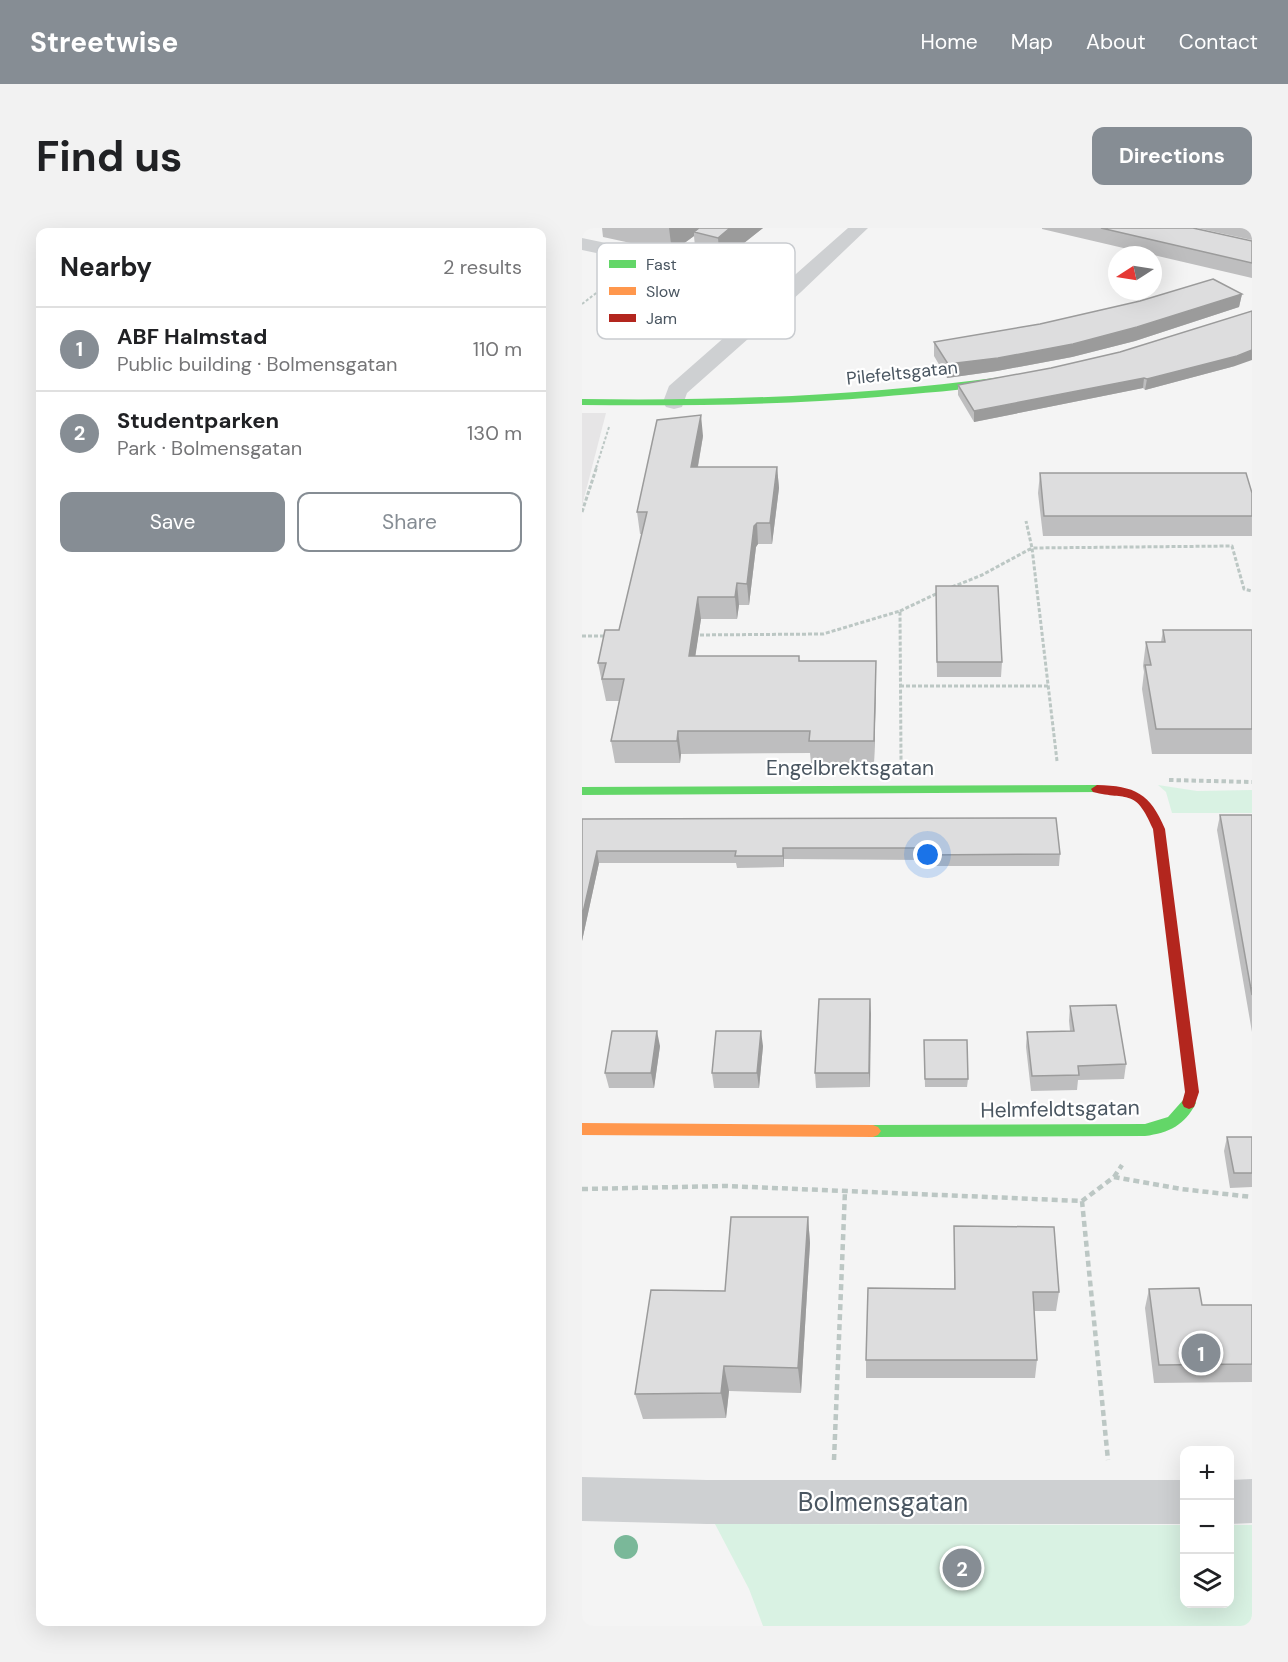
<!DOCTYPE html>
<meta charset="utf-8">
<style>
:root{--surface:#fff;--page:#f2f2f2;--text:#202124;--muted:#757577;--line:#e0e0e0;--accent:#868d94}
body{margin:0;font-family:"DM Sans",sans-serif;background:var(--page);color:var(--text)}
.controls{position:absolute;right:18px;bottom:18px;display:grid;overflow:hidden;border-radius:12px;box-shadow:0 6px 24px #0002}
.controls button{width:54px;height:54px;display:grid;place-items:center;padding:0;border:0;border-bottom:2px solid var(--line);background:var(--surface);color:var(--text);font:30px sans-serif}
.compass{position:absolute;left:526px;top:18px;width:54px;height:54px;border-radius:50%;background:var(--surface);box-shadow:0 6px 24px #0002;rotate:258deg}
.you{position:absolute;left:346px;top:627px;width:21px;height:21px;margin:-15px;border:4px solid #fff;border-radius:50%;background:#1a73e8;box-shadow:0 0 0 9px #1a73e833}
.badge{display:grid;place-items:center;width:39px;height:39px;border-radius:50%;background:var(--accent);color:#fff;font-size:20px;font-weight:700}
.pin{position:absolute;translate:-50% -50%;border:3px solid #fff;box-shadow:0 2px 6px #0006}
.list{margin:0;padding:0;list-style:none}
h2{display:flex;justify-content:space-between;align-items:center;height:78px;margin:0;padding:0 24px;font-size:26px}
h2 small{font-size:20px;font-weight:400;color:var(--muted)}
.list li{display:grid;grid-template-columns:39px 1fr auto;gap:18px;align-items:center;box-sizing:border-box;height:84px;padding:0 24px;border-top:2px solid var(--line)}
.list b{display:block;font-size:22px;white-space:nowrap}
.list p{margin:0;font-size:20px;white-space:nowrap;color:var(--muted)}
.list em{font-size:20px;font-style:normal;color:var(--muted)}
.actions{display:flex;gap:12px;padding:18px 24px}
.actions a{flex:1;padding:14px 0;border:2px solid var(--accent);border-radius:12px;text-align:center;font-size:21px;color:var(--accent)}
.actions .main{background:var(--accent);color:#fff}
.icon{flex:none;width:33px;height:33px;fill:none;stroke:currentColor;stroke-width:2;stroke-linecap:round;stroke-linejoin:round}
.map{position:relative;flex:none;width:670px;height:1398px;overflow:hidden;border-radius:12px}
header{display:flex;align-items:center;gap:36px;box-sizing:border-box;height:84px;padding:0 30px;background:var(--accent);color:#fff}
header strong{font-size:28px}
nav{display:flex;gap:33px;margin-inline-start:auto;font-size:21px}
.intro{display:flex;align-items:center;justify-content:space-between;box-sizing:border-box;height:144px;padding:0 36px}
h1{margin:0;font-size:42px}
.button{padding:15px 27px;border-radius:12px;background:var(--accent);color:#fff;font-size:21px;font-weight:700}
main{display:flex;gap:36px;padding:0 36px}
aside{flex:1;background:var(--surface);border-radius:12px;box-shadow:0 6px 24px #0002}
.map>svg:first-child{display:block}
</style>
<header>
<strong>Streetwise</strong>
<nav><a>Home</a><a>Map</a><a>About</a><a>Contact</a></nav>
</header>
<div class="intro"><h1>Find us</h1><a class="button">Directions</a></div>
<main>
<aside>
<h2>Nearby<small>2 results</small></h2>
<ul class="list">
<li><span class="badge">1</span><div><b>ABF Halmstad</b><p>Public building · Bolmensgatan</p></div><em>110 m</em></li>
<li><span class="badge">2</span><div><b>Studentparken</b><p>Park · Bolmensgatan</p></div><em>130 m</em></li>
</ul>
<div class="actions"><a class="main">Save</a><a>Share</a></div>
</aside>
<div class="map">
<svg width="670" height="1398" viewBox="0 0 670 1398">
<rect width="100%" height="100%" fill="#f4f4f4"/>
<path fill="#e6e5e6" d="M0,185H24L0,278Z"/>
<path fill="#d9f2e3" d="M576,557L615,563L670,562V585H590L584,564Z
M133,1296L602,1297V1376H648V1297H670V1398H181L167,1361Z"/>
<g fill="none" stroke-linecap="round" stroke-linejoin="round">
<path stroke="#bcc7c4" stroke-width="2" stroke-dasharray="3 2" stroke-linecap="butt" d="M0,76L35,49
M14,240L27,199"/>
<path stroke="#bcc7c4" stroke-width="3" stroke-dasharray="4 2" stroke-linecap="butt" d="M0,284L15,238
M370,359L400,347L450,320L444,293
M318,383L358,364
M112,407L241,406L318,383L319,532
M0,408H26
M318,458H466
M475,533L450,320L650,318L662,361L670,363"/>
<path stroke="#bcc7c4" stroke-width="4" stroke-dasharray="4.5 3" stroke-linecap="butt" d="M587,552L670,554"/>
<path stroke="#bcc7c4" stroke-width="4.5" stroke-dasharray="6 4" stroke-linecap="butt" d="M532,949L540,937
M0,961L145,958L500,973L532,949L599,961L670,969
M500,973L526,1232
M252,1232L263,963"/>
<path fill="#ced0d2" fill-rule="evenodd" d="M266,0H286L219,64L105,165L100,179L92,181L84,179L81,174L87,158L195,63L0,22V10L206,53Z
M0,1249L125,1252H602V1296H125L0,1293Z
M670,1251V1295L648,1296V1252Z"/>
<path fill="#63d668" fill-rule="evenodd" d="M420,149L423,150V154C382,163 338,165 296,169C198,177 99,178 0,177V171C141,173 280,168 420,149Z
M515,557L521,561L519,564L0,567V559Z
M607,869L612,871L614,875C603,897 587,905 563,908L291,909L286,907L283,903L286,899L291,897L563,896L586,889L602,871Z"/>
<path fill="#ff974d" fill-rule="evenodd" d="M0,895L291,897L296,899L299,903L296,907L291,909L0,907Z"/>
<path fill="#b3261e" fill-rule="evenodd" d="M515,557C553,558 568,565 583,601L617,864L612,879L607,881L602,879L600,875L603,864L571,601C553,559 546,573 511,564L509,561Z"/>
</g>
<circle fill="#7ab899" cx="44" cy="1319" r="12"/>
<path fill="#bebebf" d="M20,0H181L138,34L114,29L112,8L90,24L21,9Z
M460,0H611L670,13V50L460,1Z
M615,0H670V12Z
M660,66L657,79L553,113L490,129L415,143L365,150L352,128V114Z
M653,138L563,162L561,160L392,194L376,167V157Z
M121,208L116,239H195L197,260L190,316H176L174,319L167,377H157L155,391H119L113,428L218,433L294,455L292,535H229L228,525L99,526L98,535H33L29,513L37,473H24L16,435L37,402L60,306H58L55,284Z
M458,245L670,265V308H461L456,265Z
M354,358L420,434L419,449H355Z
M581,402H670V526H570L560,461L562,444L561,438L564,414H579Z
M638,587H670V804L635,602Z
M0,591L478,626L477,638H342V632L202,631V639L155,640L154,635H17L0,713Z
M288,771V859L234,860L233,845Z
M488,778L544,836L542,851L496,852L495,862L449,863L444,819L445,804L488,803L487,793Z
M342,812L386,851L385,859H343Z
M78,818L72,860H27L23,845Z
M181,818L177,860H132L130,845Z
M645,909H670V959L648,960L642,923Z
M226,989L228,1015L219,1165L147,1163L144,1190L61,1191L53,1166L143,1063Z
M372,998L477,1064L474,1083H452L455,1132L453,1150H284V1132L372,1061Z
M567,1061L620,1077H670V1154L572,1155L563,1080Z"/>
<path fill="#9b9b9b" d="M87,0H122L112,4V8L90,24Z
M148,0H181L138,34L136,10Z
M660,66L657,79L553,113L490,129L415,143L365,150L366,136Z
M670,122V132L653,138L563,162L565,151Z
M562,150L561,160L392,194V183Z
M119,187L121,208L112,260L109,239Z
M195,239L197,260L190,316L188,295Z
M175,295L176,316L174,319L167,377L165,356L172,298Z
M155,355L157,377L155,391L153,369Z
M116,369L119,391L110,450L107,428Z
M294,433V455L292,535V513Z
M96,503L99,526L98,535L95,513Z
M201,620L202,631V639L201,628Z
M15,623L17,635L0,713V689Z
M288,771L289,786L288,859L287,845Z
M75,803L78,818L72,860L69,845Z
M179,803L181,818L177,860L175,845Z
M226,989L228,1015L219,1165L216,1140Z
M142,1138L147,1163L144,1190L139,1165Z"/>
<path fill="#ddddde" stroke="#9b9b9b" stroke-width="1.5" d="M117,0H148L136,10L112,4Z
M519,0H611L670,13V35Z
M631,51L660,66L555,99L491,116L416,130L366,136L352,114L458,96L558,73Z
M670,83V122L655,128L565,151L562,150L392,183L376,157L469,140L538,124Z
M119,187L109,239H195L188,295H175L172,298L165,356L155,355L153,369H116L107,428H217V433H294L292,513H227L228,503H96L95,513H29L42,451H20L24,435H16L23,402H37L65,284H55L75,192Z
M458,245H664L670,265V288H462Z
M354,358H416L420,434H355Z
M581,402H670V501H574L563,437H569L564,414H583Z
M638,587H670V767Z
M474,590L478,626L342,627V620H201V628H153L154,623H15L0,689V591Z
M237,771H288L287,845H233Z
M534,777L544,836L496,838L497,847L450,848L445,804L492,803L488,778Z
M30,803H75L69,845H23Z
M134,803H179L175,845H130Z
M342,812H385L386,851H343Z
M645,909H670V945H652Z
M149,989H226L216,1140L142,1138L139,1165L53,1166L69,1062L143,1063Z
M372,998L472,999L477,1064H451L455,1132H284L286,1060L373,1061Z
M617,1060L620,1077H670V1136L577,1137L567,1061Z"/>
<g text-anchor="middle" stroke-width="4.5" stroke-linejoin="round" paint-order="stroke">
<g font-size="18" fill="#4a5661" stroke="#fff">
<text transform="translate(320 145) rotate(-6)" y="6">Pilefeltsgatan</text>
</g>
<g font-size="21" fill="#4a5661" stroke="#fff">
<text x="268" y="547">Engelbrektsgatan</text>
<text transform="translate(478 881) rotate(-1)" y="7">Helmfeldtsgatan</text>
</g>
<g font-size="26" fill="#4a5661" stroke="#fff">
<text x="301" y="1283">Bolmensgatan</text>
</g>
</g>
<rect x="15" y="15" width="198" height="96" rx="9" fill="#fff" stroke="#c9ccd0" stroke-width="1.5"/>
<rect x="27" y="32" width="27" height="8" fill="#63d668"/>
<rect x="27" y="59" width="27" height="8" fill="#ff974d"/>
<rect x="27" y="86" width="27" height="8" fill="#b3261e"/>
<g font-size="16" fill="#4a5661">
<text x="64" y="42">Fast</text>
<text x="64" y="69">Slow</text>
<text x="64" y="96">Jam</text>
</g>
</svg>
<div class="controls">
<button>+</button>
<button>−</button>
<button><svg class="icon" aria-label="layers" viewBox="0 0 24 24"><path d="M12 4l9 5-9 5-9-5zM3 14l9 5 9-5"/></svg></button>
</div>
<svg class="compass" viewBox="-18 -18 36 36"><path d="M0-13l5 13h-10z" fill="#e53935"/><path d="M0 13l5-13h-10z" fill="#757577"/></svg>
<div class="you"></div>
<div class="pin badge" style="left:619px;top:1125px">1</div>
<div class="pin badge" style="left:380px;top:1340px">2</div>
</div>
</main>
